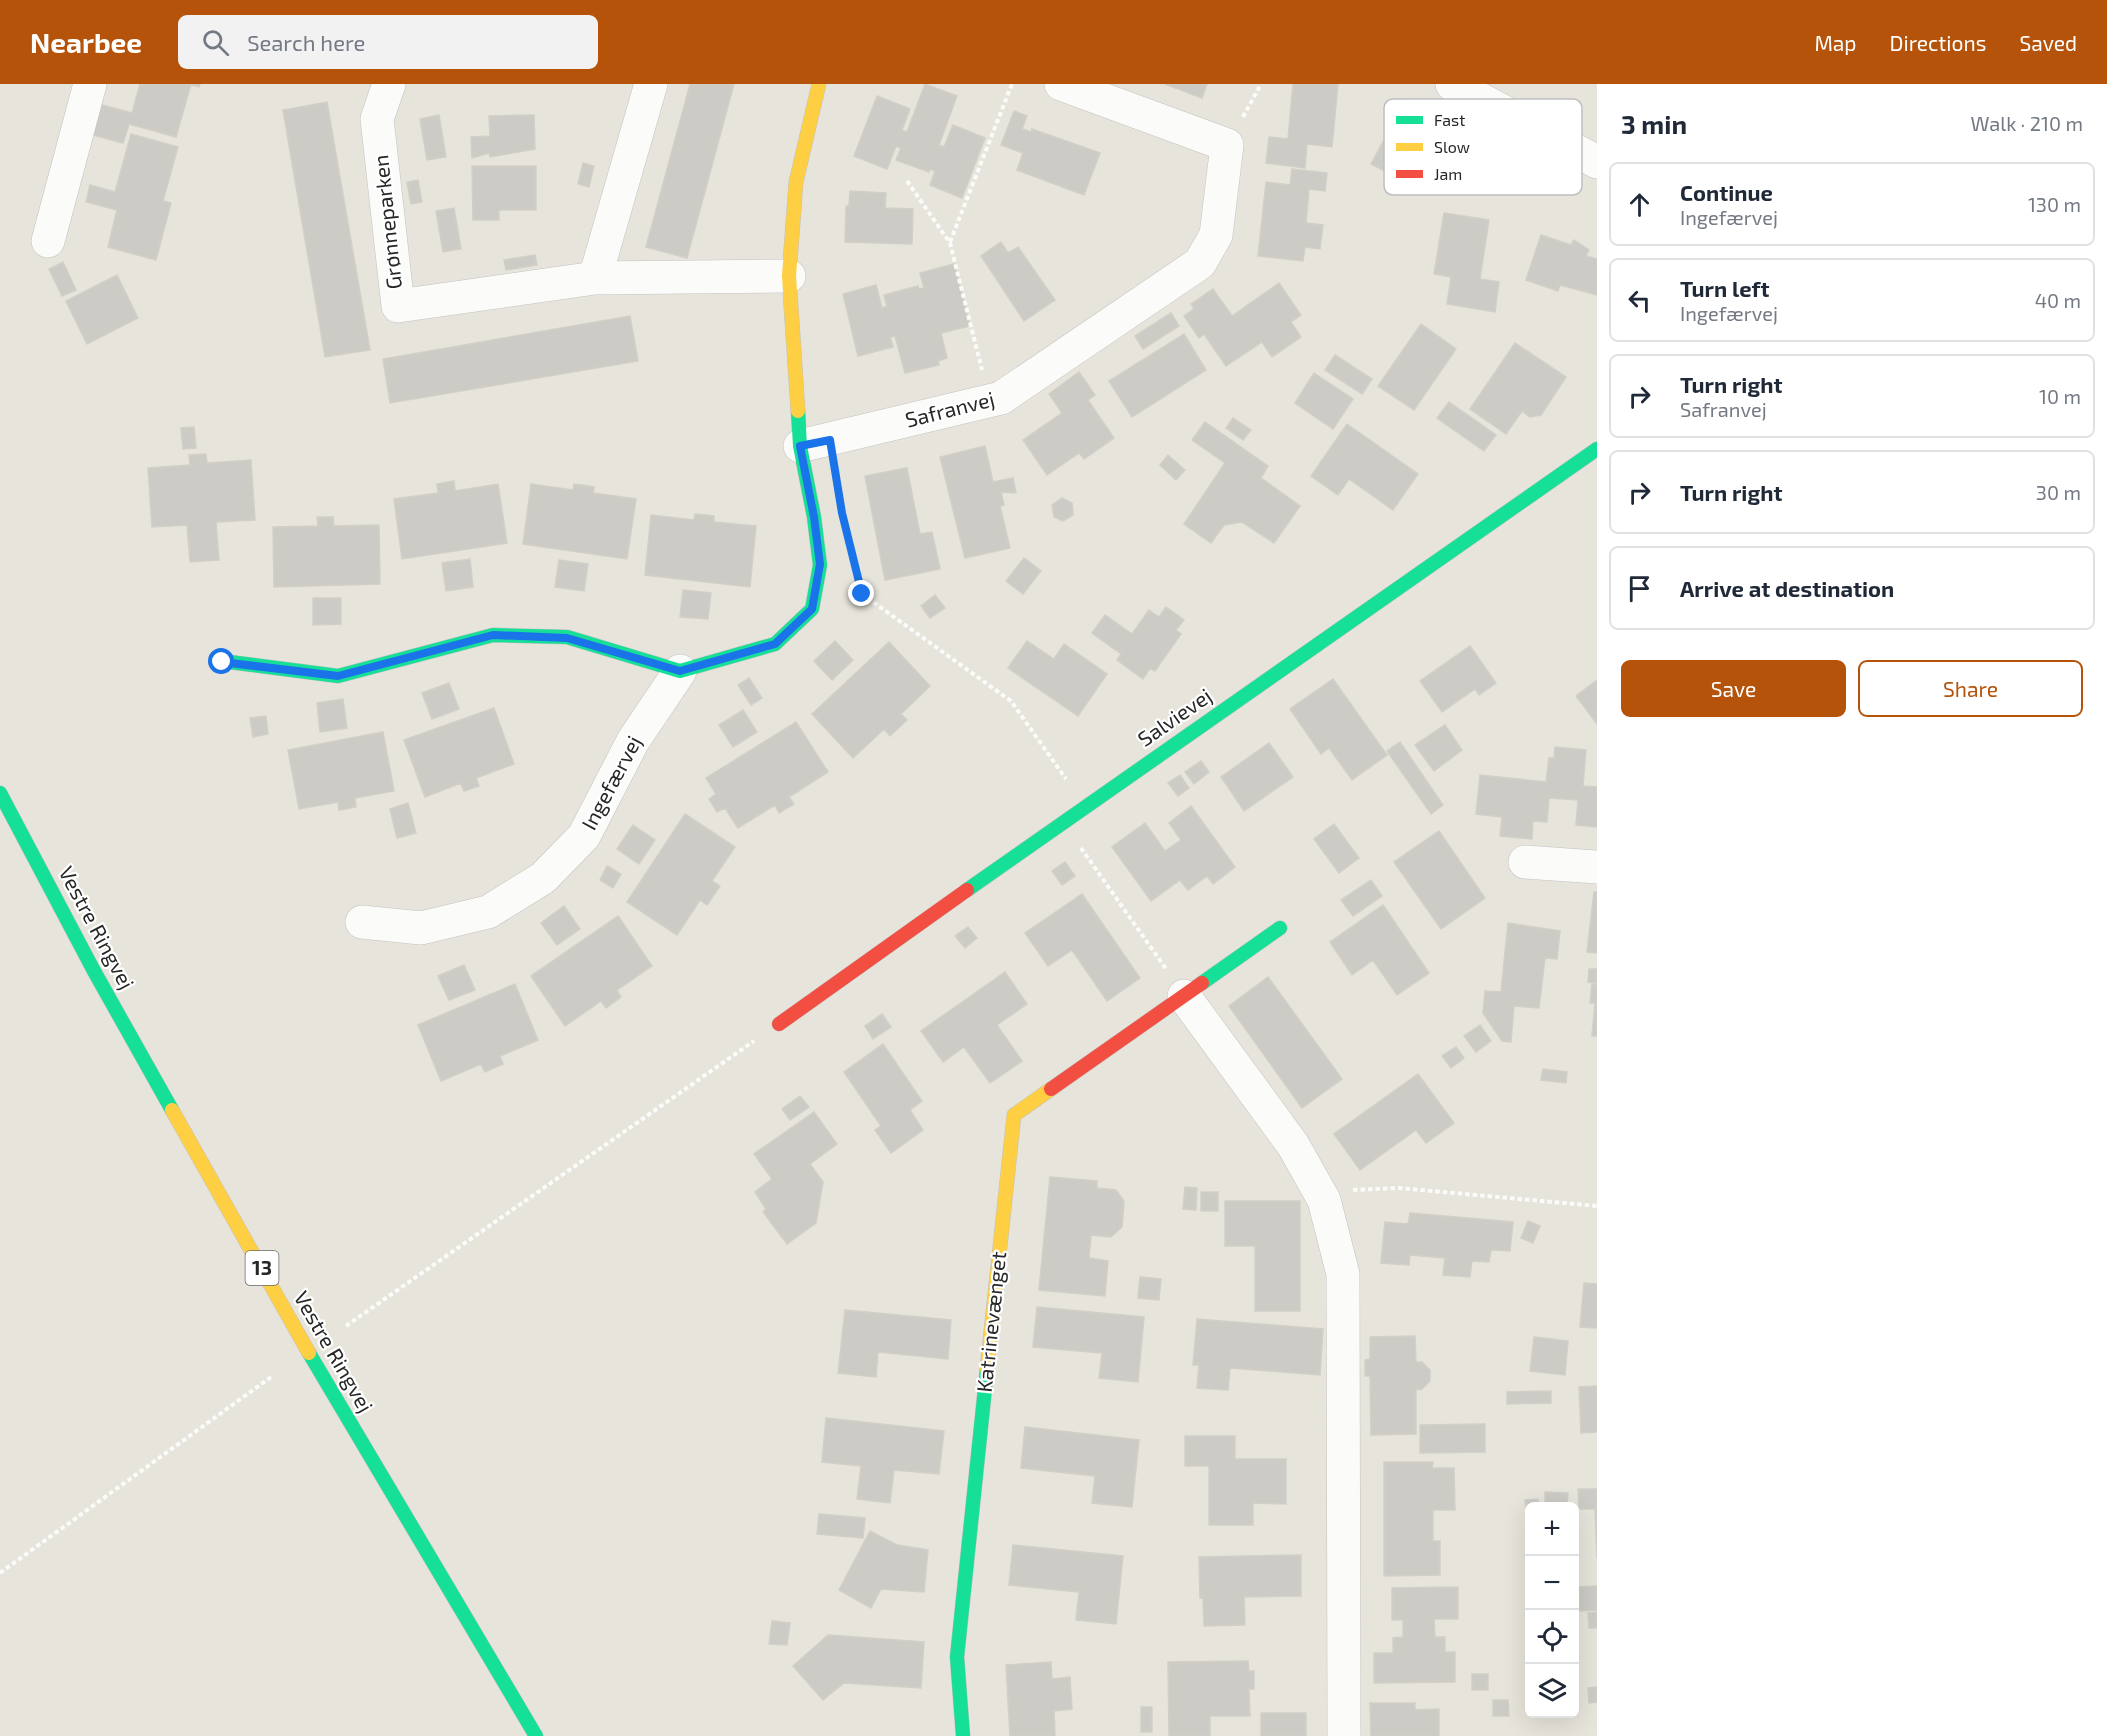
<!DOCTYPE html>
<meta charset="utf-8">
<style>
:root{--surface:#fff;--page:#f2f2f3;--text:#1f2937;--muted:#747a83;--line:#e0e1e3;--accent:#b45309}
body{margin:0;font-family:"Exo 2",sans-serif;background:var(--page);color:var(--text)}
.controls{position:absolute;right:18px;bottom:18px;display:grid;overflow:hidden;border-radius:9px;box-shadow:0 6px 24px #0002}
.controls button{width:54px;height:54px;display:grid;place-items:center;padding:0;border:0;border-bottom:2px solid var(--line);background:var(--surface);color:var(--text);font:30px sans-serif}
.stop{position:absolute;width:18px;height:18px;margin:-14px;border:4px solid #1a73e8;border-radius:50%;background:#fff}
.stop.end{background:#1a73e8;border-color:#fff;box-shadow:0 2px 6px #0008}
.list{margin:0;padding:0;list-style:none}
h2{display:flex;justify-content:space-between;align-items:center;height:78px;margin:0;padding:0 24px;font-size:26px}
h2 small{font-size:20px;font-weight:400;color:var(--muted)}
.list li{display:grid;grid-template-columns:39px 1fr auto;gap:18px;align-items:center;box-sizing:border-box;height:84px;margin:0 12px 12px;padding:0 12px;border:2px solid var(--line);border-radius:9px}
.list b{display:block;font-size:22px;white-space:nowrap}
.list p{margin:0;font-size:20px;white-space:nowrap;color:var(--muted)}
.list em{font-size:20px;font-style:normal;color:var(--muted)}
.actions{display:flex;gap:12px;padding:18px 24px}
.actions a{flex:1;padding:14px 0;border:2px solid var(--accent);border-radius:9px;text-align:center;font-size:21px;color:var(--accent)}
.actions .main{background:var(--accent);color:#fff}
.icon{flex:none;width:33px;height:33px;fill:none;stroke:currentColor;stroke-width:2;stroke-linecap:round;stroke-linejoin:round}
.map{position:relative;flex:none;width:1597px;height:1652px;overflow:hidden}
header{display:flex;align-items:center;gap:36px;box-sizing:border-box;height:84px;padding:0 30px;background:var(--accent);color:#fff}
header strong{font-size:28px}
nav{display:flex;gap:33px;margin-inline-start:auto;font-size:21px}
.search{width:420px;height:54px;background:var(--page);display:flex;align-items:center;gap:15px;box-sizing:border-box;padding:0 21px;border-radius:9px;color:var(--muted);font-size:22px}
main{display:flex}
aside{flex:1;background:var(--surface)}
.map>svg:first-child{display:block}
</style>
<header>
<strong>Nearbee</strong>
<div class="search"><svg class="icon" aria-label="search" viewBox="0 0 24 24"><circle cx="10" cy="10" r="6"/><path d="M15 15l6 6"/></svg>Search here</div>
<nav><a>Map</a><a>Directions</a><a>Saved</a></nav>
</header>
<main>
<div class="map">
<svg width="1597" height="1652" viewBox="0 0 1597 1652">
<rect width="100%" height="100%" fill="#e7e4db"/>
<path fill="#cdcbc5" stroke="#d2cfc7" stroke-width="1.5" d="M140,0H200L199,3L191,0L176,53L129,40L123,59L93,51L102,21L132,29Z
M690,0H734L687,174L646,163Z
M925,0L957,12L939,61L944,63L953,41L985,54L962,114L930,101L935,87L930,85L929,88L896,76L901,64L896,62L887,85L854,72L877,12L910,25L902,46L907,48Z
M1165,0H1207L1202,14Z
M1293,0H1338L1332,63L1307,60L1305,84L1266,79L1269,53L1288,55Z
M1406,15L1501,66L1480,104L1424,73L1409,100L1371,80Z
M327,18L370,266L325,273L283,26Z
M1014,27L1027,32L1022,45L1031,48L1032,45L1100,69L1084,111L1017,86L1023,69L1001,61Z
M439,31L446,73L427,76L420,35Z
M534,31L535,65L490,73L489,69L472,74L471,53L490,52L489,32Z
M131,50L178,63L163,117L171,119L156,176L108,163L117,126L86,118L90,101L115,108Z
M583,79L594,82L589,103L578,100Z
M472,82H536V126H499V136H473Z
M1292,85L1327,89L1325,107L1309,105L1306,139L1323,141L1320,165L1305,163L1303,177L1258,172L1266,98L1290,101Z
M418,96L422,118L411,120L407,98Z
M850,107L886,109L885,124L913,125L912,160L845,158L846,122H849Z
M454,124L461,165L443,168L436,127Z
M1444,129L1489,136L1480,195L1499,198L1495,228L1447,220L1451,193L1434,190Z
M1541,151L1571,161L1574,156L1589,166L1586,172L1597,175V211L1560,201L1558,207L1526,196Z
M1001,158L1008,169L1018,163L1055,216L1024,237L981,172Z
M535,171L537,181L506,186L504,176Z
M63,178L76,206L62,212L49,185Z
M954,180L970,242L941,249L947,274L938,277L939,281L905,289L895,252L890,253L893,263L858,272L843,210L876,201L882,224L887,222L884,211L918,202L919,205L924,204L920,189Z
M117,191L138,234L87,260L66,217Z
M1279,199L1301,231L1291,238L1301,253L1272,273L1262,258L1226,282L1204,250L1199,254L1184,232L1194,225L1191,220L1213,205L1232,232Z
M1171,229L1179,242L1143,265L1135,252Z
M630,232L638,277L390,319L383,275Z
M1421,240L1456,265L1414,326L1378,302Z
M1184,250L1206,286L1132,333L1109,297Z
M1515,259L1566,293L1541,331L1530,333L1522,327L1506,350L1470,325Z
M1335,271L1372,295L1362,310L1325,286Z
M1079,288L1095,311L1088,316L1114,354L1084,375L1079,369L1047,391L1023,356L1062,329L1049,310Z
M1314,289L1353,315L1333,345L1295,319Z
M1449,318L1496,351L1484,367L1437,334Z
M1233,334L1251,346L1243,356L1226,344Z
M1205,338L1268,382L1261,394L1300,422L1274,459L1242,438L1224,441L1211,459L1184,440L1225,379L1192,356Z
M1347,340L1418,390L1393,426L1349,395L1338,411L1311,392Z
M194,343L196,364L183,365L181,344Z
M985,362L993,398L1013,394L1016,409L1001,408L1004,421L1000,422L1010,464L965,474L940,373Z
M206,370L207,379L251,376L255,436L216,438L219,476L190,478L187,441L152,443L148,384L190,381L189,371Z
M1168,371L1185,386L1176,396L1160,381Z
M907,384L920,450L932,448L940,485L885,496L865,392Z
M454,397L455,407L498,400L507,459L402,475L394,415L438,409L437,400Z
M531,400L573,406L574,400L594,403L593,409L636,415L627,475L523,460Z
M1062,414L1072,419L1073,431L1063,437L1054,433L1052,421Z
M695,430L714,432V438L756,442L750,503L645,491L651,431L694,436Z
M317,433H333L334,442L379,441L380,500L274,503L273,443L318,442Z
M1024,474L1041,487L1023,510L1006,497Z
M470,475L473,503L446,507L442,479Z
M559,476L588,480L584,507L555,503Z
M683,506L711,509L708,535L680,533Z
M935,511L945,524L930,534L921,522Z
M313,514H341V540L313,541Z
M1166,523L1184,536L1176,546L1181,550L1155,587L1150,584L1143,595L1117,576L1121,570L1092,549L1105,531L1132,550L1149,526L1159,533Z
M835,557L853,576L832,596L814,577Z
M1027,557L1054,575L1064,560L1107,590L1078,632L1008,584Z
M889,558L930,602L901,630L907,636L890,652L884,645L853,674L812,630Z
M1470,562L1496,599L1479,611L1475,605L1442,628L1420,597Z
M749,594L762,614L751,621L738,601Z
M1333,595L1387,671L1352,696L1329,664L1321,670L1290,625Z
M1597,596V640L1576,612Z
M449,599L459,625L432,635L422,609Z
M343,615L347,644L320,648L317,619Z
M494,624L514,680L476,694L479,702L464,707L461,699L425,713L404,656Z
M743,626L757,648L733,663L719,641Z
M266,632L268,650L253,653L250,634Z
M796,638L828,688L789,713L794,720L779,729L775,721L738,744L725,724L717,728L709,715L716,710L706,694Z
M1445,641L1462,666L1434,687L1415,661Z
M383,648L394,707L355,714L356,723L339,726L338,718L299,725L288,666Z
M1400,658L1443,721L1431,730L1387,667Z
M1269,659L1293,693L1244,727L1221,693Z
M1555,663L1586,666L1583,702L1597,703V743L1576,741L1578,716L1549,714L1547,738L1533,737L1532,755L1500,752L1502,733L1476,730L1480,691L1546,698L1549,674H1554Z
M1201,677L1209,688L1194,700L1185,688Z
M1180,691L1189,704L1178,712L1168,699Z
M408,719L416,749L397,754L390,725Z
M1191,722L1235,783L1213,800L1207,792L1188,806L1180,796L1151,817L1112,763L1145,739L1165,767L1181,756L1169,739Z
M685,730L735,763L712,797L720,802L707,821L700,816L677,851L627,818Z
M1334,740L1359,774L1339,789L1314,755Z
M633,741L655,756L639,780L617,765Z
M1439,747L1485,814L1441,845L1394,778Z
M1065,778L1075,792L1062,801L1052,787Z
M607,782L621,790L613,804L600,796Z
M1371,796L1382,812L1353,832L1341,816Z
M1594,808H1597V869L1587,868Z
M1082,810L1140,894L1107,917L1072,866L1048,882L1025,849Z
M1383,821L1429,889L1397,911L1373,876L1352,891L1330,858Z
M564,822L580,845L557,861L541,839Z
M618,832L652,882L617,906L621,913L606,924L601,917L565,942L531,892Z
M1508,839L1560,847L1557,875L1545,874L1539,924L1514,922L1511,958L1502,957L1483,929L1485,907L1501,908Z
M968,843L977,854L965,864L955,852Z
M464,881L475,906L449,916L438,892Z
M1589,885H1597V899L1588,898Z
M1005,888L1027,920L997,941L1022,977L990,999L964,963L943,978L921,947Z
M1268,893L1342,995L1302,1024L1229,922Z
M515,900L538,956L500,972L503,980L485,988L481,980L441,997L418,941Z
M1592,900L1597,901V952H1592L1595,919H1590Z
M882,930L891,943L873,955L865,942Z
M1480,941L1491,957L1476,968L1464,952Z
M883,960L922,1017L910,1026L923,1046L891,1069L875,1046L881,1042L844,988Z
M1456,963L1464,974L1451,984L1442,972Z
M1543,985L1567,988L1566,999L1541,996Z
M1418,990L1454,1039L1426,1059L1416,1046L1360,1086L1334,1050Z
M800,1012L809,1023L790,1036L782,1025Z
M814,1028L837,1060L810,1080L823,1098L816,1139L787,1160L763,1128L766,1125L755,1108L772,1095L754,1070Z
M1050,1093L1097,1097V1104L1116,1106L1124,1117L1122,1143L1111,1153L1091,1151L1089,1174L1108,1177L1105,1212L1039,1206Z
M1185,1103L1197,1104L1196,1126L1183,1125Z
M1201,1108H1218V1127H1201Z
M1225,1117H1300V1227H1255V1162H1225Z
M1410,1129L1513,1138L1510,1167L1491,1166L1489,1178L1472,1177L1470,1193L1443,1191L1445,1174L1410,1171L1409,1181L1381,1179L1385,1138L1408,1140Z
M1528,1137L1540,1142L1533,1159L1521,1154Z
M1140,1193L1161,1195L1159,1216L1138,1214Z
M1584,1199L1597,1200V1244L1580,1243Z
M1037,1223L1144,1233L1138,1298L1099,1294L1102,1269L1033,1263Z
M845,1226L951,1236L948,1275L878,1268L876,1293L838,1289Z
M1197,1235L1323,1245L1320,1291L1230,1284L1228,1306L1197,1304L1199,1281H1193Z
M1415,1252L1416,1278H1422L1430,1286V1297L1421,1306L1416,1305V1350L1371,1351L1370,1292H1365V1276L1370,1275V1253Z
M1534,1253L1568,1257L1565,1291L1530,1287Z
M1597,1302V1348L1581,1349L1579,1303Z
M1551,1307V1319L1507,1320V1308Z
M826,1334L944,1347L939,1390L894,1386L890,1419L857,1415L861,1382L822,1378Z
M1485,1340V1368L1420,1369V1341Z
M1025,1343L1139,1356L1132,1423L1092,1419L1095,1392L1021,1384Z
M1185,1352H1235V1375H1286V1420L1253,1419V1441H1209V1382H1185Z
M1384,1378H1433L1432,1384H1454L1455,1426H1433V1457H1440V1491L1384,1492Z
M1578,1405H1597V1474L1595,1425H1579Z
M1545,1408L1568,1409L1567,1422H1545Z
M1538,1415L1539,1422H1530V1432L1527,1433L1525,1416Z
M819,1430L865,1434L863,1454L817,1450Z
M870,1447L897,1461L928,1466L924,1508L881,1505L871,1524L839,1506Z
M1013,1461L1123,1472L1116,1540L1076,1536L1079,1508L1009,1501Z
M1301,1471V1512L1244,1513L1245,1541L1204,1542L1203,1513L1200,1514L1199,1473Z
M1597,1502V1526L1580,1527L1579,1503Z
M1458,1503V1535H1434L1435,1553H1445V1568H1455V1598L1374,1599V1569H1393V1554L1403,1553V1536H1392V1504Z
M1597,1528V1544H1589L1588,1529Z
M772,1537L790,1539L787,1561L769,1560Z
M828,1551L924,1558L921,1604L844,1599L823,1616L793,1582Z
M1248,1577L1249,1587H1254V1605H1249L1250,1632H1210V1652H1169L1168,1578Z
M1051,1578L1052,1595L1070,1593L1072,1625L1054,1627L1055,1652H1010L1006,1581Z
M1472,1590H1488V1606H1472Z
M1597,1603V1618L1589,1619L1588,1604Z
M1493,1616H1508L1509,1632H1493Z
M1370,1619H1415V1626L1439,1625V1652H1371Z
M1141,1623H1152V1648H1141Z
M1261,1629H1306V1652H1261Z"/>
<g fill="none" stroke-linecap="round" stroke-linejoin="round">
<g stroke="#c3c2c2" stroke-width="34">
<path id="street" d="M389,0L377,35L398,222L595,194L789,192
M1452,0L1597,78
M48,157L90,0
M595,194L651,0
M800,362L1001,314L1200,179L1216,151L1227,61L1061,0
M1525,778L1597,783
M362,838L421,844L488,828L543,794L584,752L633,657L680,587
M1184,912L1293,1061L1324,1116L1343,1190L1344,1652"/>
</g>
<g stroke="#c3c2c2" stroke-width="15">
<path id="fast" d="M222,577L338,592L493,551L567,553L680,587L775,560L812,525L820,481L814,433L800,362L798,327
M0,709L94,887L172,1026
M967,806L1597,365
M1202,899L1280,844
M309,1269L536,1652
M963,1652L957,1573L987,1285"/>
</g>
<g stroke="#c3c2c2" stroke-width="15">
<path id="slow" d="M798,327L789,192L796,98L819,0
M172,1026L309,1269
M987,1285L1014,1031L1051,1005"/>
</g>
<g stroke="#c3c2c2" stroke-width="15">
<path id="jam" d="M779,940L967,806
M1051,1005L1202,899"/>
</g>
<path stroke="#fbfbfa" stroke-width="4" stroke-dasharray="4.5 3" stroke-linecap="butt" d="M1243,33L1261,0
M907,97L950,159L982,286
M950,158L1012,0
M854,480L862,510L1011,617L1066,695
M1081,764L1166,885
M1353,1106L1399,1104L1597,1122
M346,1242L754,957
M0,1489L271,1293"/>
<use href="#street" stroke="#fbfbfa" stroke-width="33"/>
<use href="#fast" stroke="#16e098" stroke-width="14"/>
<use href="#slow" stroke="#ffcf43" stroke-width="14"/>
<use href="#jam" stroke="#f24e42" stroke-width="14"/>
</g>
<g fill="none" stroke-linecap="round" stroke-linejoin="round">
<path stroke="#1a73e8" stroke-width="8" d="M222,578L338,592L493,551L567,554L680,587L775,560L812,525L820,480L814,433L800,362L830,356L842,429L862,510"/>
</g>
<g text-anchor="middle" stroke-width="4.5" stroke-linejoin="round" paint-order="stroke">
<rect fill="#fff" stroke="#686868" stroke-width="1.5" x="245.5" y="1167" width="33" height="34" rx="4.5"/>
<g font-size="20" font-weight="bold" fill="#272727">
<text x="262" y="1191">13</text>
</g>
<g font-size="21" fill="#272727" stroke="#fff">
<text transform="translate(388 138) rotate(-96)" y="7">Grønneparken</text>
<text transform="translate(950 326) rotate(-14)" y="7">Safranvej</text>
<text transform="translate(1175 634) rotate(-35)" y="7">Salvievej</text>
<text transform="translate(612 699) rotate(-62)" y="7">Ingefærvej</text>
<text transform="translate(96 844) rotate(62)" y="7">Vestre Ringvej</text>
<text transform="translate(992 1238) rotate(-84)" y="7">Katrinevænget</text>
<text transform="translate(333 1268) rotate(60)" y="7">Vestre Ringvej</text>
</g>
</g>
<rect x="1384" y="15" width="198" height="96" rx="9" fill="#fff" stroke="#bebebe" stroke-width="1.5"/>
<rect x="1396" y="32" width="27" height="8" fill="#16e098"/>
<rect x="1396" y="59" width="27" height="8" fill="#ffcf43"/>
<rect x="1396" y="86" width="27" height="8" fill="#f24e42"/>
<g font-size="16" fill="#272727">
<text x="1434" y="42">Fast</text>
<text x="1434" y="69">Slow</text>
<text x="1434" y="96">Jam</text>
</g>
</svg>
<div class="controls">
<button>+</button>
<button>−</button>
<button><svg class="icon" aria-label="locate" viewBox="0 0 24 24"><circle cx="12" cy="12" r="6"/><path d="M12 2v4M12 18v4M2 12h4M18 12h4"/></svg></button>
<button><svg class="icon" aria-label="layers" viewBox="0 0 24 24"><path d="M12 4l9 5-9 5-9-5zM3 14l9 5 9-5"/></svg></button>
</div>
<div class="stop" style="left:222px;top:578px"></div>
<div class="stop end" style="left:862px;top:510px"></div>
</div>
<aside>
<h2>3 min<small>Walk · 210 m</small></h2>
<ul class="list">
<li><svg class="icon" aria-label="ahead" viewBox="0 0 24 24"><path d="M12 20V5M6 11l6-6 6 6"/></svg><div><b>Continue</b><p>Ingefærvej</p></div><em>130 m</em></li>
<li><svg class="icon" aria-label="left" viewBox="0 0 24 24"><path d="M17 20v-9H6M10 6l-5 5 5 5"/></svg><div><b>Turn left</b><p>Ingefærvej</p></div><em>40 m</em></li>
<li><svg class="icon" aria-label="right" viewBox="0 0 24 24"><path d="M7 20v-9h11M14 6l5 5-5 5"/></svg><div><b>Turn right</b><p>Safranvej</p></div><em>10 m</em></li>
<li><svg class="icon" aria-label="right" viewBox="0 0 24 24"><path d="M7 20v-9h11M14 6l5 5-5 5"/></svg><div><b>Turn right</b></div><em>30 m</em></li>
<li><svg class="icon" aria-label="arrive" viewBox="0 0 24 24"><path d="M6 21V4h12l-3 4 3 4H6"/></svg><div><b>Arrive at destination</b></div></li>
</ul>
<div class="actions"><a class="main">Save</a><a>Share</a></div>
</aside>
</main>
